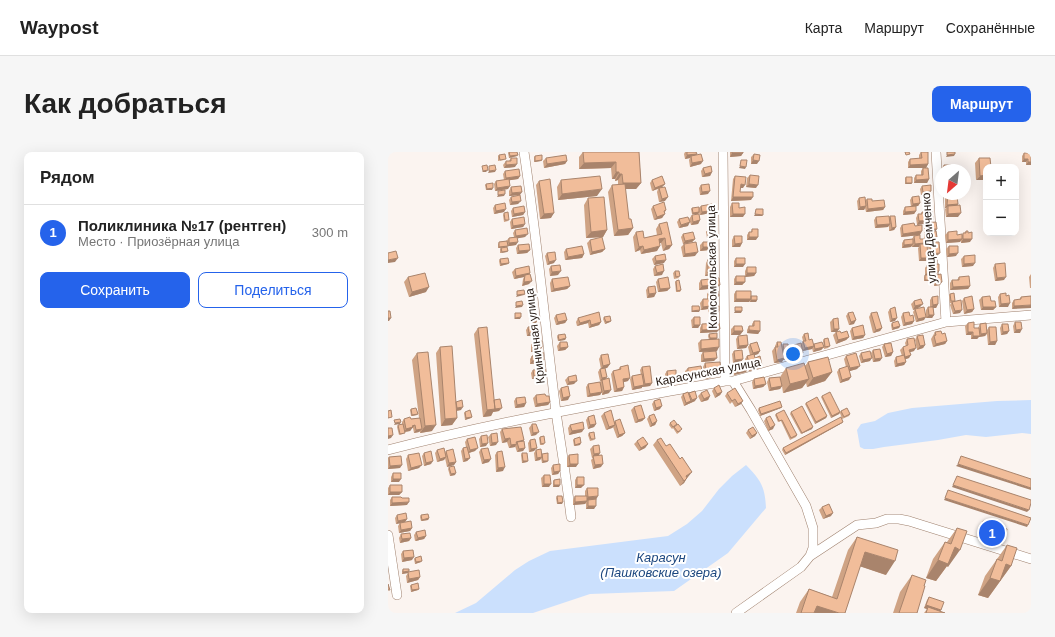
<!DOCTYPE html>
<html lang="ru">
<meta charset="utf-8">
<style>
:root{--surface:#fff;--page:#f6f6f6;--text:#222;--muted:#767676;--line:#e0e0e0;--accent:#2563eb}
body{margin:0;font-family:Arial,sans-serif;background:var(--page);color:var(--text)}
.controls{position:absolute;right:12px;top:12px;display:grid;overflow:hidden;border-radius:8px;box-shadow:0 4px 16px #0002}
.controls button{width:36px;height:36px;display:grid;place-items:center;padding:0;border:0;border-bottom:1px solid var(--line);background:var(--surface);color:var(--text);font:20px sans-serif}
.compass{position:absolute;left:547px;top:12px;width:36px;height:36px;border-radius:50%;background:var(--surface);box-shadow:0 4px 16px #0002;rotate:208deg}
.you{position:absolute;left:405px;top:202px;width:14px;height:14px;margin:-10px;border:3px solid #fff;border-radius:50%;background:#1a73e8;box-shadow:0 0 0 6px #1a73e833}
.badge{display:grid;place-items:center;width:26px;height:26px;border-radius:50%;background:var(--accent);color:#fff;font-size:13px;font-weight:700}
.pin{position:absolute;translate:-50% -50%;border:2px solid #fff;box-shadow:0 1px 4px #0006}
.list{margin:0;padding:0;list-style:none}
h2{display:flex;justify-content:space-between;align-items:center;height:52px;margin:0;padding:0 16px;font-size:17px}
h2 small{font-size:13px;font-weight:400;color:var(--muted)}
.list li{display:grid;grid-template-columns:26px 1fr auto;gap:12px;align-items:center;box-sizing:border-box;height:56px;padding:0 16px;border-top:1px solid var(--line)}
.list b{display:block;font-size:15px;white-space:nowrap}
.list p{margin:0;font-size:13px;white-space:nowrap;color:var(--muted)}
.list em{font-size:13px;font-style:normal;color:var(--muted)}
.actions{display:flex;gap:8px;padding:12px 16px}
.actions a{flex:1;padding:9px 0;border:1px solid var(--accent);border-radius:8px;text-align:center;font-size:14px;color:var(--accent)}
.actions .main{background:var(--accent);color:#fff}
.map{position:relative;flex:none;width:643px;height:461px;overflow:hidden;border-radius:8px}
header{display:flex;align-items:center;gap:24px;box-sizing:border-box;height:56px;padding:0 20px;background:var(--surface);border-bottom:1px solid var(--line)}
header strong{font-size:19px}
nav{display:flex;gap:22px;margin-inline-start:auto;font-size:14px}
.intro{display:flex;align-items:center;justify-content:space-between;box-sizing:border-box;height:96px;padding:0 24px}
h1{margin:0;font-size:28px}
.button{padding:10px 18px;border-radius:8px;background:var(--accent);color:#fff;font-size:14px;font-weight:700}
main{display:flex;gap:24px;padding:0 24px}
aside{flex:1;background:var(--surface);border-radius:8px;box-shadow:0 4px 16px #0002}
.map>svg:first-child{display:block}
</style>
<header>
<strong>Waypost</strong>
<nav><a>Карта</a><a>Маршрут</a><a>Сохранённые</a></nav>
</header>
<div class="intro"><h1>Как добраться</h1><a class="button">Маршрут</a></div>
<main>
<aside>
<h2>Рядом<small></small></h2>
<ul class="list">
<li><span class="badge">1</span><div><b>Поликлиника №17 (рентген)</b><p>Место · Приозёрная улица</p></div><em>300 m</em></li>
</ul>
<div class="actions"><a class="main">Сохранить</a><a>Поделиться</a></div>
</aside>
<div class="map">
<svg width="643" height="461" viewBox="0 0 643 461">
<rect width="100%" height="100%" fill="#fbf4f0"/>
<path fill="#cbe0fd" d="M643,248V282L634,281L598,285L578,283L550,288L496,295L485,297H476L472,295L469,278L473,272L487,269L500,261L524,256L609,249Z
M358,313C373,328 377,335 378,356L340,401L286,439L202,442L145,461H67L88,451L127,418L141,409L162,399L280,384L299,372L314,359L331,337L344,324Z"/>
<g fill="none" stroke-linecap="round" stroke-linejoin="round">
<g stroke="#9f816e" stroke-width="10">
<path id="minor" d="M136,0C149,86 157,173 168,260C173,295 179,330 183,365
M335,0L337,229
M548,0L558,170
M345,229L363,258L418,354L425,376V396L422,404
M0,298C111,269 224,250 337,229H345L558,170L643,163
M0,383L9,443
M348,461L413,415L422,404L469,373L488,371L499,367H511L521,369L643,407"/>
</g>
<use href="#minor" stroke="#fff" stroke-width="9"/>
</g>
<path fill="#cfa384" d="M121,0H129V4L121,6L120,1Z
M195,0H251L253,31L248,37H237L241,67L245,76L240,83L226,84L220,40L224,33H230V28L227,29V27H224L223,16L191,17V5Z
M297,0H308L309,2L307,3L313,12L302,15L301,8L302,6L297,7L296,2Z
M342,0H355V1L353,4L342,5Z
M533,0L540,12L538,16H520V10L522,7H531V3Z
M636,1H643V13H638V10H634V4Z
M366,2L369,12H363V5Z
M111,3L116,8L110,9V4Z
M147,4L154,8L153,9L146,10V5Z
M123,6L127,15L116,16L115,13L118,9H121Z
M158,6L179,9L177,12L156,16L155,9Z
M591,6L603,15L588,28L587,11Z
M556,13L564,18H553V17Z
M315,16L324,20L322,24L314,25L313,19Z
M535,16L541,27L539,31H526V26L528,23H533V19Z
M117,19L132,24L130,27L122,28L120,37L107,39L106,32L108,29L116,28L115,22Z
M362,23L368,36L358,35L359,26Z
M347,24L355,36H352V40L363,48L343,49L345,27Z
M518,25L524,31L523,32H517V26Z
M173,28L209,44L170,48L169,35Z
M264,28L277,32L274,35L277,49L271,50L269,40L270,37L264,39L262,31Z
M151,29L163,66L152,67L148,33Z
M98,32L104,38H98L97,33Z
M313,33L320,42L312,43L311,36Z
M534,34L543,39L541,42L533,43L532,37Z
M123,35L132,43L121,44V39Z
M557,42H563V44L570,52L569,54L570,65H558L557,57L558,56H557Z
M123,45L130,52L122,53L121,48Z
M524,45L532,51L530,54H528V59L526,62L515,63V59L517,55H523L522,48Z
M200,46L219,78L215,85L198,86L196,53Z
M471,46L477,49L479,47L497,55L495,58L478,60L477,56L476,58H470L469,49Z
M344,51L351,56L355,65H342V55Z
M107,53L116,60L106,62L105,56Z
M265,54L278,58L274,66L266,68L263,57Z
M313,54L323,61L312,63L311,61L310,62H304L303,57L304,56H311Z
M125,56L137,60L135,63L124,65L123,59Z
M534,60L545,68L543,71L547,79L549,85L546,88L536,89V92L540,106L538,109H531L530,96L531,95H524V93L523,95L514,96V91L516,88L524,87L526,84L532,87H536V83L537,81H536V74L538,71L529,73L528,66L530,62H533Z
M116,61L120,69L116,70L115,63Z
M304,63L312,68L310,72L303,73L301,67Z
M502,64L508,75L506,78L501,79V73L500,75L487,76L486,68L488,65H501Z
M124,67L137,72L135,75L123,77L122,70Z
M291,67L300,74L291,76L289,70Z
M271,72L284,93L281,97L275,99L273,91H271L269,99L253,102L252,98L247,100L245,85L248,80L256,86L269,83L268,77Z
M514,73L527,74L532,83L513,85L512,76Z
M364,77L368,88H359V83L361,80H363Z
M127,78L137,85L129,86L128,93L119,94V100L112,101V97L113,96H110V92L111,90L118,89L121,86L126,85L125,81Z
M319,79L327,83L326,85L319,86L318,80Z
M578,79L582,90L573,91V88L572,90L558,91L557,83L560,80L569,83H574Z
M295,82L307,87L304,90L295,92L293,85Z
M346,84L354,91L352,95H344V88Z
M202,88L217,97L214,100L202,103L199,91Z
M315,90L321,98L312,99V93Z
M542,90L549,104L541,105L540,94Z
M296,92L307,104L295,105L293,95Z
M130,93L142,98L139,101L129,102L128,96Z
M561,94L568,104L559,105L558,97Z
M178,97L196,102L194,106L177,108L176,100Z
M159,101L166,111L159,113L157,104Z
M267,104L276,111L266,113L264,107Z
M576,104L585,114L574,115L573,107Z
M348,106L355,115H346V109Z
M112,107L121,111L120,112L112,114L111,109Z
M320,107L327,121L325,124H317L318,111Z
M607,112L616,128L607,129L605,116Z
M539,113L551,119L549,122L542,123V128L541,129H536V125L537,123V116Z
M163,114L170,123L162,124L161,117Z
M267,114L274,123L266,124L265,117Z
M359,115L368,121L366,124L357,125V119Z
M127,117L142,121L140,123L141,132L134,134L135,127L136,125L126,127L124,120Z
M287,119L291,126L286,127L285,121Z
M643,122V136H642L641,125Z
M548,123L552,133L546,134V126Z
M348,124L357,130L354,133H346V127Z
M20,125L38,140L21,145L16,130Z
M571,125L582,134L580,137L562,138V131L564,128H569Z
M164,127L182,134L179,137L163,140L162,131Z
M270,127L282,136L279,139L270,140L268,130Z
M313,128L329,136L311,138V131Z
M288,129L293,138L292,140H288L287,130Z
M260,135L268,141L266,145L259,146L258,138Z
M321,139L328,147L322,148V154L331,159L329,162L321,163L320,157L313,158L312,151L315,147H319V142Z
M348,139L363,144L369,148L368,150H362V149L361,150H346V142Z
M562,142L567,149L572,161L565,162L562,153L563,151H562L561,143Z
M612,142L618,144L620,155H611L610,145Z
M643,144L624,157V151L626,148H631L633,145Z
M544,145L550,152L548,156H545L546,163L544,166H538V158L540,155H542V148Z
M594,145L603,149L608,155L605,158H593L591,148Z
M576,146L586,157L584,160L576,162L574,149Z
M526,149L532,155L525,158L523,152Z
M502,157L507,169L502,170L500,160Z
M527,157L536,168L528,170L525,160Z
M460,161L466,172L461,173L458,164Z
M483,161L494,176L492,179L485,181L481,165Z
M515,161L522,164L526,169L524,172L515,174L513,165Z
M168,163L179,168L177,171L168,173L166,166Z
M144,165L149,169L148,171H143V166Z
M216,165L223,169L222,170L217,172L215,167Z
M306,165L312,173L310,176H304L303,168Z
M190,166L213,170L211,173L201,176L200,171L189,174L188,170Z
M445,167L449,180L461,185L458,188L448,192L445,183L448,180H443L442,170Z
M366,169L372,179L370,182L359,181V178L361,174H364V172Z
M627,170L632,181H626L625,174Z
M504,171L512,174L511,176L504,178L503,173Z
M580,171L586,176H590L592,172L599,178L601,175L609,189L607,193H600L599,182L597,184L591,185V184L589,187H583V183H578L577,174Z
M314,172L329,180L312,181V176Z
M614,172L621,179L619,182L613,183L612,176Z
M346,174L355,179L352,183H343V177Z
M140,175L147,184H139L138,178Z
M90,176L106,248L111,259L105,260L103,264L95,265L86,182Z
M464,176L477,183L475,186L464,188L462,179Z
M547,180L554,182L559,189L557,192L545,195L543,187Z
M321,182L329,186L328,187L329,199L311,200L310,191L313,188H321L320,184Z
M416,182L426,193V192L436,195L433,198L425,200L424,196V197L415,199V201L413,204L406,205L404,196L406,193L413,192L415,189L414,185Z
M170,183L178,186L177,188L170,189L169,185Z
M350,184L360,193L358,196L349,197L348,187Z
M529,184L537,193L535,196L529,198L527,188Z
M436,187L442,194L440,196L436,197L435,189Z
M519,187L526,199L522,200L521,206L517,207L518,210L516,213L507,215L506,209L508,205L514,204L512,198L515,195L518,194L517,191Z
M145,190L152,199L143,200V193Z
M172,190L180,195L177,198L170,199L169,194Z
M389,190L394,194L395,192L402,204L400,207L395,208L394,210L386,211L384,199L387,195V194Z
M362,192L372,199L370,202L366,203L367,206L374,213L372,216L361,219L360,215L358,220L346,223L344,216L346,213L358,210L357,207L359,204L362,203L360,195Z
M496,192L505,200L503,204L497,205L494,195Z
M52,195L68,250L73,258L68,259L69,266L64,273L53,274L48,201Z
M485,198L492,209L485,210L483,201Z
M346,199L353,210L345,211L344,202Z
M315,200L326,209L313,210V203Z
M29,201L44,279L32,281V279L31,280L26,281L25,276H24L22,279L16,280L15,282L11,283L9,275L10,273L14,272V270L16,267H23L31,266L24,208Z
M151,201L156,208L153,211L142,212V207L144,204L149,203Z
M473,201L482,209L473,211L471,204Z
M213,203L222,212L219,216H217V227L221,241L214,243V240L212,243L199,245L198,235L200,232L212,230L213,228L212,229L210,220L212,217H213L211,207Z
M458,204L469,217L461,219V228L452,231L449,220L451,217L458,215L456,207Z
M420,210L444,220L437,229L419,235L418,231L414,236L395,241L394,234L392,237L381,239L379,230L381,226L392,225L398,216L417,214Z
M317,211L331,223H324L322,226L317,227L315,215Z
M232,215L240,229L235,230L236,235L234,239L226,240L223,222L225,219L230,218Z
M254,215L264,231L262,234L254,235V236L244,238L242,227L244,224L253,223L252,218Z
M300,216L314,219L311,223L298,224L297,219Z
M145,218L156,226L144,227L143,221Z
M279,219L286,228L278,229L277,222Z
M180,225L186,232L179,233L177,228Z
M366,227L378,232L375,235L365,237L364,230Z
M173,236L180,248L173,249L171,239Z
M326,236L334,240L332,243L327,246L324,239Z
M301,241L307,249L296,254L293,245L295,242H301Z
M313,241L322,244L320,248L313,250L310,244Z
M339,241L353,252L347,255L344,250L342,252L337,244Z
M148,243L158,244L162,250L160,253L147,255L145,246Z
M434,244L452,260L453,259L462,262L461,264L454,267L452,261L451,262L443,266L433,245Z
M128,246L138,251L136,255L127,256L126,249Z
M266,249L272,257L266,259L264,252Z
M418,251L439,264L438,266L427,272L417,252Z
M246,255L257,266L254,269L247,271L243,258Z
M394,255L393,256L372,264L370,258L371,256Z
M23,257L29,263L23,264L22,258Z
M77,260L84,265L83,266L77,268L76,261Z
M403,260L424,277L413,282L402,262Z
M216,261L226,270L227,269L237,281L234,284L229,286L225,275L224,276L218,278L213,264Z
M388,262L409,283L408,285L402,288L393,269L390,270L387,263Z
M261,264L269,269L267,273L262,275L259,267Z
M200,265L208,272L206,275L200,277L198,268Z
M378,266L385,277L380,279L376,269Z
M455,270L454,271L397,303L394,298L395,296Z
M282,271L289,272L284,277L281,273Z
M144,272L148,283L143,284L141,276Z
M182,273L194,280L181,283L180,276Z
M286,275L293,279L289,282L285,276Z
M114,277L136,288L135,289L137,296L135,299L129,300L127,294V295L121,296L119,290L114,291L112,280Z
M360,278L369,281L367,284L362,287L358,281Z
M201,281L206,288L202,289L200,283Z
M103,282L108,293L102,294L100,285Z
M93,284L98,294L92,295L91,287Z
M152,285L156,293H152L151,286Z
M79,287L87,299L81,301L82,306L79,309L75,310L73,299L75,296L78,295L77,290Z
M186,287L192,293L186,294L185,288Z
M142,288L146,299L141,300L140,291Z
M269,288L278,294L292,307L300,325L299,326L296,331L292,334L265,293Z
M249,289L260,292L257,296L251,299L246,292Z
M205,294L213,315L205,317L203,308L205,306H204L202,297Z
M93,297L101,310L94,312L91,300Z
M49,298L57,301L58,299L68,310L66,313L59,315L57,306L56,308L49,310L47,301Z
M148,298L154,303V302L159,310L154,311L153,306L152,308L147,309L146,301Z
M109,300L115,319L108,320L107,303Z
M36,301L43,312L36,314L34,304Z
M134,301L139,310L134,311L133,303Z
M20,303L31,316L20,319L18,307Z
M181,303L188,315H179V306Z
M1,305L12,316L0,317V306Z
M165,313L172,319L170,322L164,323L163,316Z
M61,315L67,323L62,324L60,317Z
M5,321L11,330H3V325Z
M156,323L161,335H154L153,326Z
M189,325L193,336H187V328Z
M166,328L171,335H165V329Z
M2,333L14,340L11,343H0V336Z
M199,336L208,348L206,357H198V351L197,352L185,353V348L187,344H197V339Z
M169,344L174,352H169L168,346Z
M4,345L14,346L19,353L2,354V348Z
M434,355L443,364L435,367L431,358Z
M9,363L19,367L17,370L8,372L7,366Z
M33,363L41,366L40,368L33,369L32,365Z
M12,371L24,376L22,379L11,381L10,374Z
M569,376L560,415L559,414L548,429L538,426L545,407L557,390H559Z
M28,380L38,384L36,387L27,389L26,383Z
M13,382L23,386L21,389L12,391L11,386Z
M469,385L498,423L472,414L457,461H408L412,450L421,437L444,445L460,398Z
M619,393L623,414L600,446L590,443L597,424Z
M15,399L24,408L14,410L13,402Z
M27,406L33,410L27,412L26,407Z
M15,417L20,420L32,425L30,428L19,431L18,424L20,421L14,422V419Z
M524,423L536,434L529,461H505L512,440Z
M23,433L31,437L30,438L23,440L22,434Z
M541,445L553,458L552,459L557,461H536L539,457L536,456L539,448Z"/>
<path fill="#a9846c" d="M344,1H355L353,4L342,5Z
M309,2L306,5L303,4L302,6L297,7L299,3Z
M567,2L566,4L558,5L559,3Z
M130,3L129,4L121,6L122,4Z
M636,7H640L638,10H634Z
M154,8L153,9L146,10L147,9Z
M365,8L371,9L369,12H363Z
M179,9L177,12L156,16L159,12Z
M315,9L313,12L302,15L304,11Z
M228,10L223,16L191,17L196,11Z
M640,10H643V13H638Z
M129,12L127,15L116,16L118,13Z
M540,12L538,16H520L522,13Z
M352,14L358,15L357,17L351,16Z
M100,18L98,20H94L95,19Z
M108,18L107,20L100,21L101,19Z
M228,20H231L227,27H224Z
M324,20L322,24L314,25L317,22Z
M231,22H234L230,28L227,29Z
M598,23V28H588L592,24Z
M132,24L130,27L116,29L118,26Z
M541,27L539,31H526L528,28Z
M235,31H253L248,37H230Z
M518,31H524L523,32H517Z
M277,32L274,35L264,39L267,36Z
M353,32L357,33L355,36H350Z
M361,32L370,33L368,36L358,35Z
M122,34L120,37L107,39L109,36Z
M105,36L104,38H98L99,37Z
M214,37L209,44L170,48L174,42Z
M322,39L320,42L312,43L314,40Z
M543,39L541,42L533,43L535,40Z
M134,40L132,43L121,44L124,41Z
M117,42L116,44L109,45L110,43Z
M280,45L277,49L271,50L274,47Z
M345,45H365L363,48L343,49Z
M133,49L130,52L122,53L124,50Z
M532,51L530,54L523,55L525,52Z
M570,52L568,55L560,54L558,56H557L559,53Z
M478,54L476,58H470L472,55Z
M497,55L495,58L478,60L480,57Z
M118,57L116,60L106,62L108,59Z
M326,58L323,61L312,63L314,60Z
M528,59L526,62L515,63L517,60Z
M137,60L135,63L124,65L126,62Z
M311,60L310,62H304L305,61Z
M166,61L163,66L152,67L156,62Z
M573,61L570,65H558L560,62Z
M277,62L274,66L266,68L269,65Z
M345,62H357L355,65H342Z
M367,62L375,63L374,64H366Z
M312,68L310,72L303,73L305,70Z
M545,68L543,71L529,73L531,69Z
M302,70L300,74L291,76L293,73Z
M137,72L135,75L123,77L125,74Z
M502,72L500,75L487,76L489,73Z
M508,75L506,78L501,79L504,76Z
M245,76L240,83L226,84L230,78Z
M538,77H549L547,80L536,81Z
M219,78L215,85L198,86L203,80Z
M534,79L532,83L513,85L515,82Z
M140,82L137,85L126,87L128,84Z
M327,83L326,85L319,86L320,84Z
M361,85H370L368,88H359Z
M549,85L546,88L536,89L538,86Z
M277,86L273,91L267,92L271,87Z
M307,87L304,90L295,92L297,89Z
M574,87L572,90L558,91L560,88Z
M575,87H584L582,90L573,91Z
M130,90L128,93L110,96L111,95L120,94L121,91Z
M354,91L352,95H344L347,92Z
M536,91L534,94L532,92L531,95H524L527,92Z
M525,92L523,95L514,96L516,93Z
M284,93L281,97L275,99L278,94Z
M255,94L252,98L247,100L251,95Z
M272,94L269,99L253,102L256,98Z
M315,95H323L321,98L312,99Z
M217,97L214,100L202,103L204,100Z
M142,98L139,101L129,102L131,99Z
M120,99L119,100L112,101L114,100Z
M310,100L307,104L295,105L297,102Z
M552,101L549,104L541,105L543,102Z
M570,101L568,104L559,105L561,102Z
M196,102L194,106L177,108L180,105Z
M10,106L7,110L0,111V108Z
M533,106H540L538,109H531Z
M168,108L166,111L159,113L161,110Z
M278,108L276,111L266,113L268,109Z
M121,111L120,112L112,114L113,112Z
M587,111L585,114L574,115L576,112Z
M348,112H357L355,115H346Z
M173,119L170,123L162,124L164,120Z
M276,119L274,123L266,124L269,121Z
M551,119L549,122L537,123L540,120Z
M142,121L140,124L137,123L136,125L126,127L128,124Z
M320,121H327L325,124H317Z
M359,121H368L366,124L357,125Z
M618,125L616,128L607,129L609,126Z
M537,128H542L541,129H536Z
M144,129L141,132L134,134L136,130Z
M348,130H357L354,133H346Z
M549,130H554L552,133L546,134Z
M332,133L329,136L311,138L314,134Z
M182,134L179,137L163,140L166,137Z
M582,134L580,137L562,138L565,135Z
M41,135L38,140L21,145L24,140Z
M282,136L279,139L270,140L272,137Z
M268,141L266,145L259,146L261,142Z
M137,142L136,143L128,145L129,143Z
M331,144L328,147L319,148L321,145Z
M348,147H363L361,150H346Z
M363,148H369L368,150H362Z
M622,151L620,155H611L613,152Z
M535,152L532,155L525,158L527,154Z
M550,152L548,156H542L545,153Z
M135,153L134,155L127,156L128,154Z
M643,153V156L624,157L626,154Z
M322,154L320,157L313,158L315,155Z
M595,155H608L605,158H593Z
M586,157L584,160L576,162L579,158Z
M312,158L311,160H303L304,159Z
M574,158L572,161L565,162L567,159Z
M331,159L329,162L321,163L323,160Z
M347,159H354L353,161H346Z
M541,163H546L544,166H538Z
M133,165L132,167H126L127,166Z
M538,165L536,168L528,170L530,167Z
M0,166H3L1,169H0Z
M509,166L507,169L502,170L504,167Z
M179,168L177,171L168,173L170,170Z
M202,168L200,171L189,174L192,171Z
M468,168L466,172L461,173L463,170Z
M149,169L148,171H143L144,170Z
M223,169L222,170L217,172L218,170Z
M526,169L524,172L515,174L517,171Z
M213,170L211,173L201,176L203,173Z
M306,173H312L310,176H304Z
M512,174L511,176L504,178L505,176Z
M494,176L492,179L485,181L488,178Z
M332,177L329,180L312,181L314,178Z
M446,177H451L449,180H443Z
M634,177L632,181H626L628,178Z
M361,178L372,179L370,182L359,181Z
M346,179H355L352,183H343Z
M621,179L619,182L613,183L615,180Z
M150,180L147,184H139L141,181Z
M580,180H585L583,183H578Z
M599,181L597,184L591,185L593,182Z
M477,183L475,186L464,188L466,185Z
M585,184H592L589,187H583Z
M461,185L458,188L448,192L450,188Z
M178,186L177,188L170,189L171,188Z
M322,186H329L328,188H321Z
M559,189L557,192L545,195L548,192Z
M609,189L607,193H600L602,190Z
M360,193L358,196L349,197L351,194Z
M537,193L535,196L529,198L532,194Z
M426,194L424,197L414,199L417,196Z
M154,195L152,199L143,200L145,196Z
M180,195L177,198L170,199L172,196Z
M331,195L329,199L311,200L313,197Z
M436,195L433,198L425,200L427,197Z
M528,196L526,199L519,201L521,198Z
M372,199L370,202L362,205L365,201Z
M505,200L503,204L497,205L499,202Z
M415,201L413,204L406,205L408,202Z
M523,203L521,206L515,208L517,205Z
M402,204L400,207L395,208L394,210L386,211L389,208L396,206L397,205Z
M329,206L326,209L313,210L316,207Z
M484,206L482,209L473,211L475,208Z
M494,206L492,209L485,210L487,207Z
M355,207L353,210L345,211L347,208Z
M156,208L153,211L142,212L144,209Z
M518,210L516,213L507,215L509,212Z
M222,212L219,216L213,217L215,214Z
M374,213L372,216L361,219L363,216Z
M472,214L469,217L459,220L462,216Z
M360,216L358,220L346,223L348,220Z
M314,219L311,223L298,224L300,221Z
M333,219L331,223H324L322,226L317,227L319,224L324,220Z
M444,220L437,229L419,235L425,226Z
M158,223L156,226L144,227L146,224Z
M219,225L217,228L212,229L214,226Z
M288,225L286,228L278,229L280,226Z
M463,225L461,228L452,231L454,228Z
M242,226L240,229L232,231L235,227Z
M421,227L414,236L395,241L402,232Z
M189,229L186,232L179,233L181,230Z
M264,231L262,234L254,235V236L244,238L246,235L256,233L257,232Z
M378,232L375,235L365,237L367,234Z
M394,234L392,237L381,239L383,236Z
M236,235L234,239L226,240L229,237Z
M223,238L221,241L214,243L216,239Z
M214,240L212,243L199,245L202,242Z
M334,240L332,243L327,246L329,242Z
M182,244L180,248L173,249L175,246Z
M322,244L320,248L313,250L316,247Z
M309,246L307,249L296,254L298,251Z
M355,249L353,252L347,255L350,252Z
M162,250L160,253L147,255L149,252Z
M138,251L136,255L127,256L129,253Z
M274,254L272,257L266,259L268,256Z
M75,255L73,258L67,259L69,256Z
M394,255L393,256L372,264L373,262Z
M114,256L111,259L105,260L103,264L95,265L99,258Z
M452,260L451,262L443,266L444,264Z
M30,262L29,263L23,264L24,263Z
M439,264L438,266L427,272L428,270Z
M84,265L83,266L77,268L78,266Z
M69,266L64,273L53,274L57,267Z
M257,266L254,269L247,271L250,268Z
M269,269L267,273L262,275L264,272Z
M13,270L12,272L6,273L7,271Z
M455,270L454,271L397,303L398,301Z
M208,272L206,275L200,277L202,273Z
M27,273L22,279L16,280L18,277L24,274Z
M48,273L44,279L32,281L37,274Z
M227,273L224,276L218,278L221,275Z
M387,273L385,277L380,279L382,276Z
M425,275L424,277L413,282L414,281Z
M34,277L31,280L26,281L28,278Z
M196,277L194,280L181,283L184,279Z
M151,280L148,283L143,284L145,281Z
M237,281L234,284L229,286L231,283Z
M369,281L367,284L362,287L364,284Z
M5,283L3,286L0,287V284Z
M122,286L119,290L114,291L117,287Z
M136,288L133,292L129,290L127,295L121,296L123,293L128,290Z
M110,290L108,293L102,294L104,291Z
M100,291L98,294L92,295L94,292Z
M193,291L192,293L186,294L187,293Z
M260,292L257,296L251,299L253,296Z
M90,296L87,299L80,301L82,298Z
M137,296L135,299L129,300L131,297Z
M149,296L146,299L141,300L143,297Z
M212,301L210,305L205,304L204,306L206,302Z
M58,305L56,308L49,310L52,307Z
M154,305L152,308L147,309L149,306Z
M82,306L79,309L75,310L77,307Z
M103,307L101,310L94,312L96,308Z
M45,309L43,312L36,314L38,311Z
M135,309H140L139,310L134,311Z
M155,309H160L159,310L154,311Z
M68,310L66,313L59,315L61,311Z
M182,312H190L188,315H179Z
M215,312L213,315L205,317L207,313Z
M570,312L643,336V338L568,314Z
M14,313L12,316L0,317L2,314Z
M34,313L31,316L20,319L23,316Z
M117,315L115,319L108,320L110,316Z
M172,319L170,322L164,323L166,320Z
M304,320L300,325L294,329L298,324Z
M68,321L67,323L62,324L63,322Z
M299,326L296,331L292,334L296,329Z
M5,327H13L11,330H3Z
M156,332H163L161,335H154Z
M166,333H172L171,335H165Z
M189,333H196L193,336H187Z
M565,333L641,358L639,360L564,335Z
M2,340H14L11,343H0Z
M210,344L208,348H197L200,345Z
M557,346L640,373L639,375L556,348Z
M199,349L197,352L185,353L187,350Z
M21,350L19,353L2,354L4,351Z
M175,350L174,352H169L170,351Z
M200,354H208L206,357H198Z
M445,361L443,364L435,367L438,364Z
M41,366L40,368L33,369L34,368Z
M19,367L17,370L8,372L10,369Z
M24,376L22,379L11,381L13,378Z
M592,381L616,388L615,390L591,382Z
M38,384L36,387L27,389L30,386Z
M23,386L21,389L12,391L14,387Z
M567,395L572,398L560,415L559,414L548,429L538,426L550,408Z
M477,400L507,409L498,423L468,413Z
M26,405L24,408L14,410L16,406Z
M34,409L33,410L27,412L28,410Z
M618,412L623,414L600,446L590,443L602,426Z
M21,419L20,421L14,422L15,420Z
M32,425L30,428L19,431L21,427Z
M31,437L30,438L23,440L24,438Z
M538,453L553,458L551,461L540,455L539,457L536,456Z
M429,454L451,461H424Z"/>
<path fill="#f1bd9a" stroke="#a9846c" d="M121,0H129L130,3L122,4Z
M195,0H251L253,31H235L234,22H231V20H228V10L196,11Z
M299,0H308L309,2L299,3Z
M344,0H355V1H344Z
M517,0H521L522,2L518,3Z
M533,0H540V12L522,13V7L534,6Z
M559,0H567V2L559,3Z
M636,1H643V10H640V7H636Z
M117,2L118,7L112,8L111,3Z
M313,2L315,9L304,11L303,4Z
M366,2L372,3L371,9L365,8Z
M154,3V8L147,9V4Z
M178,3L179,9L159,12L158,6Z
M123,6H129V12L118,13V9H123Z
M591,6H602L603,15H598V23L592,24Z
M353,8H359L358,15L352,14Z
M99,13L100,18L95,19L94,14Z
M107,13L108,18L101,19V14Z
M556,13H563L564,18H556Z
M323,14L324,20L317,22L315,16Z
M535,16H540L541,27L528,28V23H535Z
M131,17L132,24L118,26L117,19Z
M362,23L371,24L370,33L361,32Z
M212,24L214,37L174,42L173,28Z
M274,24L277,32L267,36L264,28Z
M347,24L358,25L357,33L353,32L352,40H365V45H345Z
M518,25H524V31H518Z
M121,27L122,34L109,36L108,29Z
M162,27L166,61L156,62L151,29Z
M105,31V36L99,37L98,32Z
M237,32L241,67H243L245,76L230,78L224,33Z
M321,32L322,39L314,40L313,33Z
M543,33V39L535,40L534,34Z
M133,34L134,40L124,41L123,35Z
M277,35L280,45L274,47L271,36Z
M117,38V42L110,43V39Z
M560,42H563V44H569L570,52L559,53Z
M132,43L133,49L124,50L123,45Z
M531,44L532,51L525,52L524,45Z
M216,45L219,78L203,80L200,46Z
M477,45L478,54L472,55L471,46Z
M479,47H484V49L496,48L497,55L480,57Z
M276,50L278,58L276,59L277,62L269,65L265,54Z
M117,51L118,57L108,59L107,53Z
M344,51H351V56L357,55V62H345Z
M324,52L326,58L314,60L313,54Z
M572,53L573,61L560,62V54Z
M136,54L137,60L126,62L125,56Z
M528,54V59L517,60V55Z
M311,55V60L305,61L304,56Z
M368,57H375V63L367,62Z
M544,59L545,68L531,69L530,62H534V60Z
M120,60L121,68H117L116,61Z
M311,62L312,68L305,70L304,63Z
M501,64L502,72L489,73L488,65Z
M502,64H507L508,75L504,76Z
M136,65L137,72L125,74L124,67Z
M300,65L302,70L293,73L291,67Z
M279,70L284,93L278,94L277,86L271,87L272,94L256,98L255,94L251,95L248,80L255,79L256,86L274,82L271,72Z
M548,70L549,77H538V71Z
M526,71L527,74L534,73V79L515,82L514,73Z
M139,76L140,82L128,84L127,78Z
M364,77H370V85H361V80H364Z
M327,78V83L320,84L319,79Z
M548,79L549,85L538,86V80Z
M569,79V83L574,82V87L560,88V80Z
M578,79H580V81L584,80V87H575V81H578Z
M305,80L307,87L297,89L295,82Z
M532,83V87H536V91L527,92L526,84Z
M346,84H354V91L347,92Z
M129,85L130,90L121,91V86Z
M214,85L217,97L204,100L202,88Z
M525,87V92L516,93V88Z
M119,89L120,94L111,95V90Z
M308,90L310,100L297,102L296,92Z
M315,90H323V95H315Z
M542,90H551L552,101L543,102Z
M141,92L142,98L131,99L130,93Z
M532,92H539L540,106H533Z
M194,94L196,102L180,105L178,97Z
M561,94H570V101L561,102Z
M119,95L120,99L114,100L113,96Z
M8,99L10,106L0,108V101Z
M167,100L168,108L161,110L159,101Z
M277,102L278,108L268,109L267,104Z
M587,103V111L576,112V104Z
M120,106L121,111L113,112L112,107Z
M348,106H357V112H348Z
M320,107L327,108V121H320Z
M617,111L618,125L609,126L607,112Z
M275,112L276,119L269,121L267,114Z
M551,112V119L540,120L539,113Z
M172,113L173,119L164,120L163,114Z
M141,114L142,121L128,124L127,117Z
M359,115H368V121H359Z
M287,119H291L292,124L288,125Z
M37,121L41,135L24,140L20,125Z
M142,122L144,129L136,130L137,123Z
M553,122L554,130H549L548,123Z
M537,123H542V128H537Z
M348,124H357V130H348Z
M581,124L582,134L565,135L564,128H571V125Z
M180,125L182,134L166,137L164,127Z
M280,125L282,136L272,137L270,127Z
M331,126L332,133L314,134L313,128Z
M291,128L293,138L289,139L288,129Z
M267,134L268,141L261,142L260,135Z
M136,138L137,142L129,143V139Z
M321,139H330L331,144L321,145Z
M348,139H363V147H348Z
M566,141L567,149H563L562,142Z
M618,141V144L621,143L622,151L613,152L612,142Z
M363,144H369V148H363Z
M550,144V152L545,153L544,145Z
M584,144L586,157L579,158L576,146Z
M602,144L603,149H607L608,155H595L594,145Z
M643,144V153L626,154V148L633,147V145Z
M315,147H322V154H331V159L323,160L322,154L315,155Z
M533,147L535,152L527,154L526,149Z
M573,148L574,158L567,159L564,150Z
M134,149L135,153L128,154V150Z
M304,154H311L312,158L304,159Z
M347,155H354V159H347Z
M507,155L509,166L504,167L502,157Z
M536,155L538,165L530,167L527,157Z
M540,155H545L546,163H541Z
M0,159H2L3,166H0Z
M211,160L213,170L203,173L202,168L192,171L190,166Z
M465,160L468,168L463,170L460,161Z
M489,160L494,176L488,178L483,161Z
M521,160L522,164L525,163L526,169L517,171L515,161Z
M127,161H133V165L127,166Z
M177,161L179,168L170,170L168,163Z
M149,164V169L144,170V165Z
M222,164L223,169L218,170L216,165Z
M306,165H312V173H306Z
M450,166L451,177H446L445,167Z
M366,169H372V179L361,178V174H366Z
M510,169L512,174L505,176L504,171Z
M586,170V176H591L592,184H585V180H580V171Z
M627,170H633L634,177L628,178Z
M331,171L332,177L314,178V172Z
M598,171L599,181L593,182L592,172Z
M614,172H620L621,179L615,180Z
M475,173L477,183L466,185L464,176Z
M149,174L150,180L141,181L140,175Z
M346,174H354L355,179H346Z
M99,175L107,257L99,258L90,176Z
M601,175H608L609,189L602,190Z
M452,179L453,181L459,179L461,185L450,188L448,180Z
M553,179L554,182L557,181L559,189L548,192L546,184L548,183L547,180Z
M329,181V186H322L321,182Z
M420,181L421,188L424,187L426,194L417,196L415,189H418L416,182Z
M177,182L178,186L171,188L170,183Z
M359,183L360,193L351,194L350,184Z
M535,183L537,193L532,194L529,184Z
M440,186L442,194L437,195L436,187Z
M526,186L528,196L521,198L523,203L517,205L515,195L520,193L519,187Z
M331,187V195L313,197V188Z
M154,189V195L145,196V190Z
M172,190H179L180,195L172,196Z
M369,190L372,199L365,201L362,192Z
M389,190H393L396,206L389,208L387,195H390Z
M434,190L436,195L427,197L426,192Z
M413,191L415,201L408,202L406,193Z
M503,191L505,200L499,202L496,192Z
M395,192H400L402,204L397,205Z
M64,194L69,266L57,267L52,195Z
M492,197L494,206L487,207L485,198Z
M354,198L355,207L347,208L346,199Z
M328,199L329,206L316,207L315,200Z
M482,199L484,206L475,208L473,201Z
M40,200L48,273L37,274L29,201Z
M155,200L156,208L144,209V204L151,203V201Z
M468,201L472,214L462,216L458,204Z
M220,202L222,212L215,214L213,203Z
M366,202L367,206L372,204L374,213L363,216L359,204Z
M516,203L518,210L509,212L508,205Z
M440,205L444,220L425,226L420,210Z
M332,210L333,219L324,220V223L319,224L317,211Z
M358,210L360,216L348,220L346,213Z
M416,211L421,227L402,232L398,216Z
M240,213L242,226L235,227L236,235L229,237L225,219L233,217L232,215Z
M262,214L264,231L257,232L254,215Z
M313,214L314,219L300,221V216Z
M460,214L463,225L454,228L451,217Z
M217,216L219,225L214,226L212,217Z
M157,217L158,223L146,224L145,218Z
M288,218V225L280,226L279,219Z
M254,222L256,233L246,235L244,224Z
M188,223L189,229L181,230L180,225Z
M376,225L378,232L367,234L366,227Z
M392,225L394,234L383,236L381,226Z
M221,226L223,238L216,239L214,228Z
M212,230L214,240L202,242L200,232Z
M331,233L334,240L329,242L326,236Z
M180,234L182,244L175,246L173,236Z
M347,236L355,249L350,252L347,247L344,249L339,241Z
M319,238L322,244L316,247L313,241Z
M307,239L309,246L304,248L301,241Z
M300,240L303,249L298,251L295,242Z
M442,240L452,260L444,264L434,244Z
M157,242L158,244H161L162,250L149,252L148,243Z
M137,245L138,251L129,253L128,246Z
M429,245L439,264L428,270L418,251Z
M112,247L114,256L107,257L106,248Z
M272,247L274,254L268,256L266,249Z
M74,248L75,255L69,256L68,250Z
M392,249L394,255L373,262L371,256Z
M253,253L257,266L250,268L246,255Z
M414,254L425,275L414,281L403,260Z
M28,256L30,262L24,263L23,257Z
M459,256L462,262L456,265L453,259Z
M3,258L4,265L0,266V259Z
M82,258L84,265L78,266L77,260Z
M223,258L227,273L221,275L216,261Z
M396,258L409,283L403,286L394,268L391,269L388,262Z
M266,262L269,269L264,272L261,264Z
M206,263L208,272L202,273L200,265Z
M382,264L387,273L382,276L378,266Z
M22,265L23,267L32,266L34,277L28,278L27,273L24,274L25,275L18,277L16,267Z
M453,265L455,270L398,301L395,296Z
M12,267L13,270L7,271L6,268Z
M232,267L237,281L231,283L227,269Z
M286,268L289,272L285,275L282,271Z
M195,270L196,277L184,279L182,273Z
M15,272L17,281L12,282L10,273Z
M144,272H148L151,280L145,281Z
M290,272L294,277L290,280L286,275Z
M133,275L136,288L128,290L129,292L123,293L122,286L117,287L114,277Z
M365,275L369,281L364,284L360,278Z
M0,276H4L5,283L0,284Z
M206,280L207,287H203L201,281Z
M109,281L110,290L104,291L103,282Z
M99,283L100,291L94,292L93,284Z
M156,284L157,291L153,292L152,285Z
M87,285L90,296L82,298L79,287Z
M192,285L193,291L187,293L186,287Z
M255,285L260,292L253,296L249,289Z
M273,286L278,294L282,292L292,307L294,305L304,320L298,324L299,326L296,329L269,288Z
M147,287L149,296L143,297L142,288Z
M136,289L137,296L131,297L129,290Z
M211,293L212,301L206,302L205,294Z
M79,295L82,306L77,307L75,296Z
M56,296L58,305L52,307L49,298Z
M100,296L103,307L96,308L93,297Z
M65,297L68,310L61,311L58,299Z
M153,297L154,305L149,306L148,298Z
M43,299L45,309L38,311L36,301Z
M114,299L117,315L110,316L109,300Z
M31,301L34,313L23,316L20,303Z
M134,301H139L140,309H135Z
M160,301V309H155L154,302Z
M190,302V312H182L181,303Z
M214,303L215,312L207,313L205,304Z
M13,304L14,313L2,314L1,305Z
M573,304L643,327V336L570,312Z
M172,312V319L166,320L165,313Z
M66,314L68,321L63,322L61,315Z
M5,321H13V327H5Z
M156,323H162L163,332H156Z
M569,324L643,348V351L641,358L565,333Z
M189,325H196V333H189Z
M172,327V333H166V328Z
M2,333H14V340H2Z
M199,336H210V344L200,345Z
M560,338L643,366L640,373L557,346Z
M169,344H174L175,350L170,351Z
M187,344H199V349L187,350Z
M4,345H13L14,346H21V350L4,351Z
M208,347V354H200V348Z
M441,352L445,361L438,364L434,355Z
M18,361L19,367L10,369L9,363Z
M40,362L41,366L34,368L33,363Z
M23,369L24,376L13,378L12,371Z
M595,369L619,377L616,388L592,381Z
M569,376L579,379L572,398L567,395L560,412L550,408L557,390L563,392Z
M37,378L38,384L30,386L28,380Z
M22,381L23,386L14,387L13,382Z
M469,385L510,398L507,409L477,400L457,461H451L429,454L426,461H413L421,437L449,447Z
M619,393L629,396L623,414L618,412L612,429L602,426L609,407L614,409Z
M25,398L26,405L16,406L15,399Z
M33,404L34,409L28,410L27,406Z
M15,417H21V419L15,420Z
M31,418L32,425L21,427L20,420Z
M524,423L538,428L536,434H537L529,461H511Z
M30,431L31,437L24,438L23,433Z
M0,432L2,438H0Z
M541,445L556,450L553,458L538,453Z
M540,455L557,461H538Z"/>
<g text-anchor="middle" stroke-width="4" stroke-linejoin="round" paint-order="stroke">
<g font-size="12" fill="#271b14" stroke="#fff">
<text transform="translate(541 86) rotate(-94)" y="4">улица Демченко</text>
<text transform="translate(324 115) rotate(-91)" y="4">Комсомольская улица</text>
<text transform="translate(147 184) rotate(-97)" y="4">Криничная улица</text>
<text transform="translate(320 220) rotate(-11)" y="4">Карасунская улица</text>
</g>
<g font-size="13" font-style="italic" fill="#1c477f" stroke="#fff">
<text x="273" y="410">Карасун<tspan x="273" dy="15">(Пашковские озера)</tspan></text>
</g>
</g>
</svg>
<div class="controls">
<button>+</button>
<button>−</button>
</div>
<svg class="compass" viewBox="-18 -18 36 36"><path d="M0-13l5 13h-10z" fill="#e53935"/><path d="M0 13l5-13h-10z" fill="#767676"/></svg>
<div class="you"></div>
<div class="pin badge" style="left:604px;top:381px">1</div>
</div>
</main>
